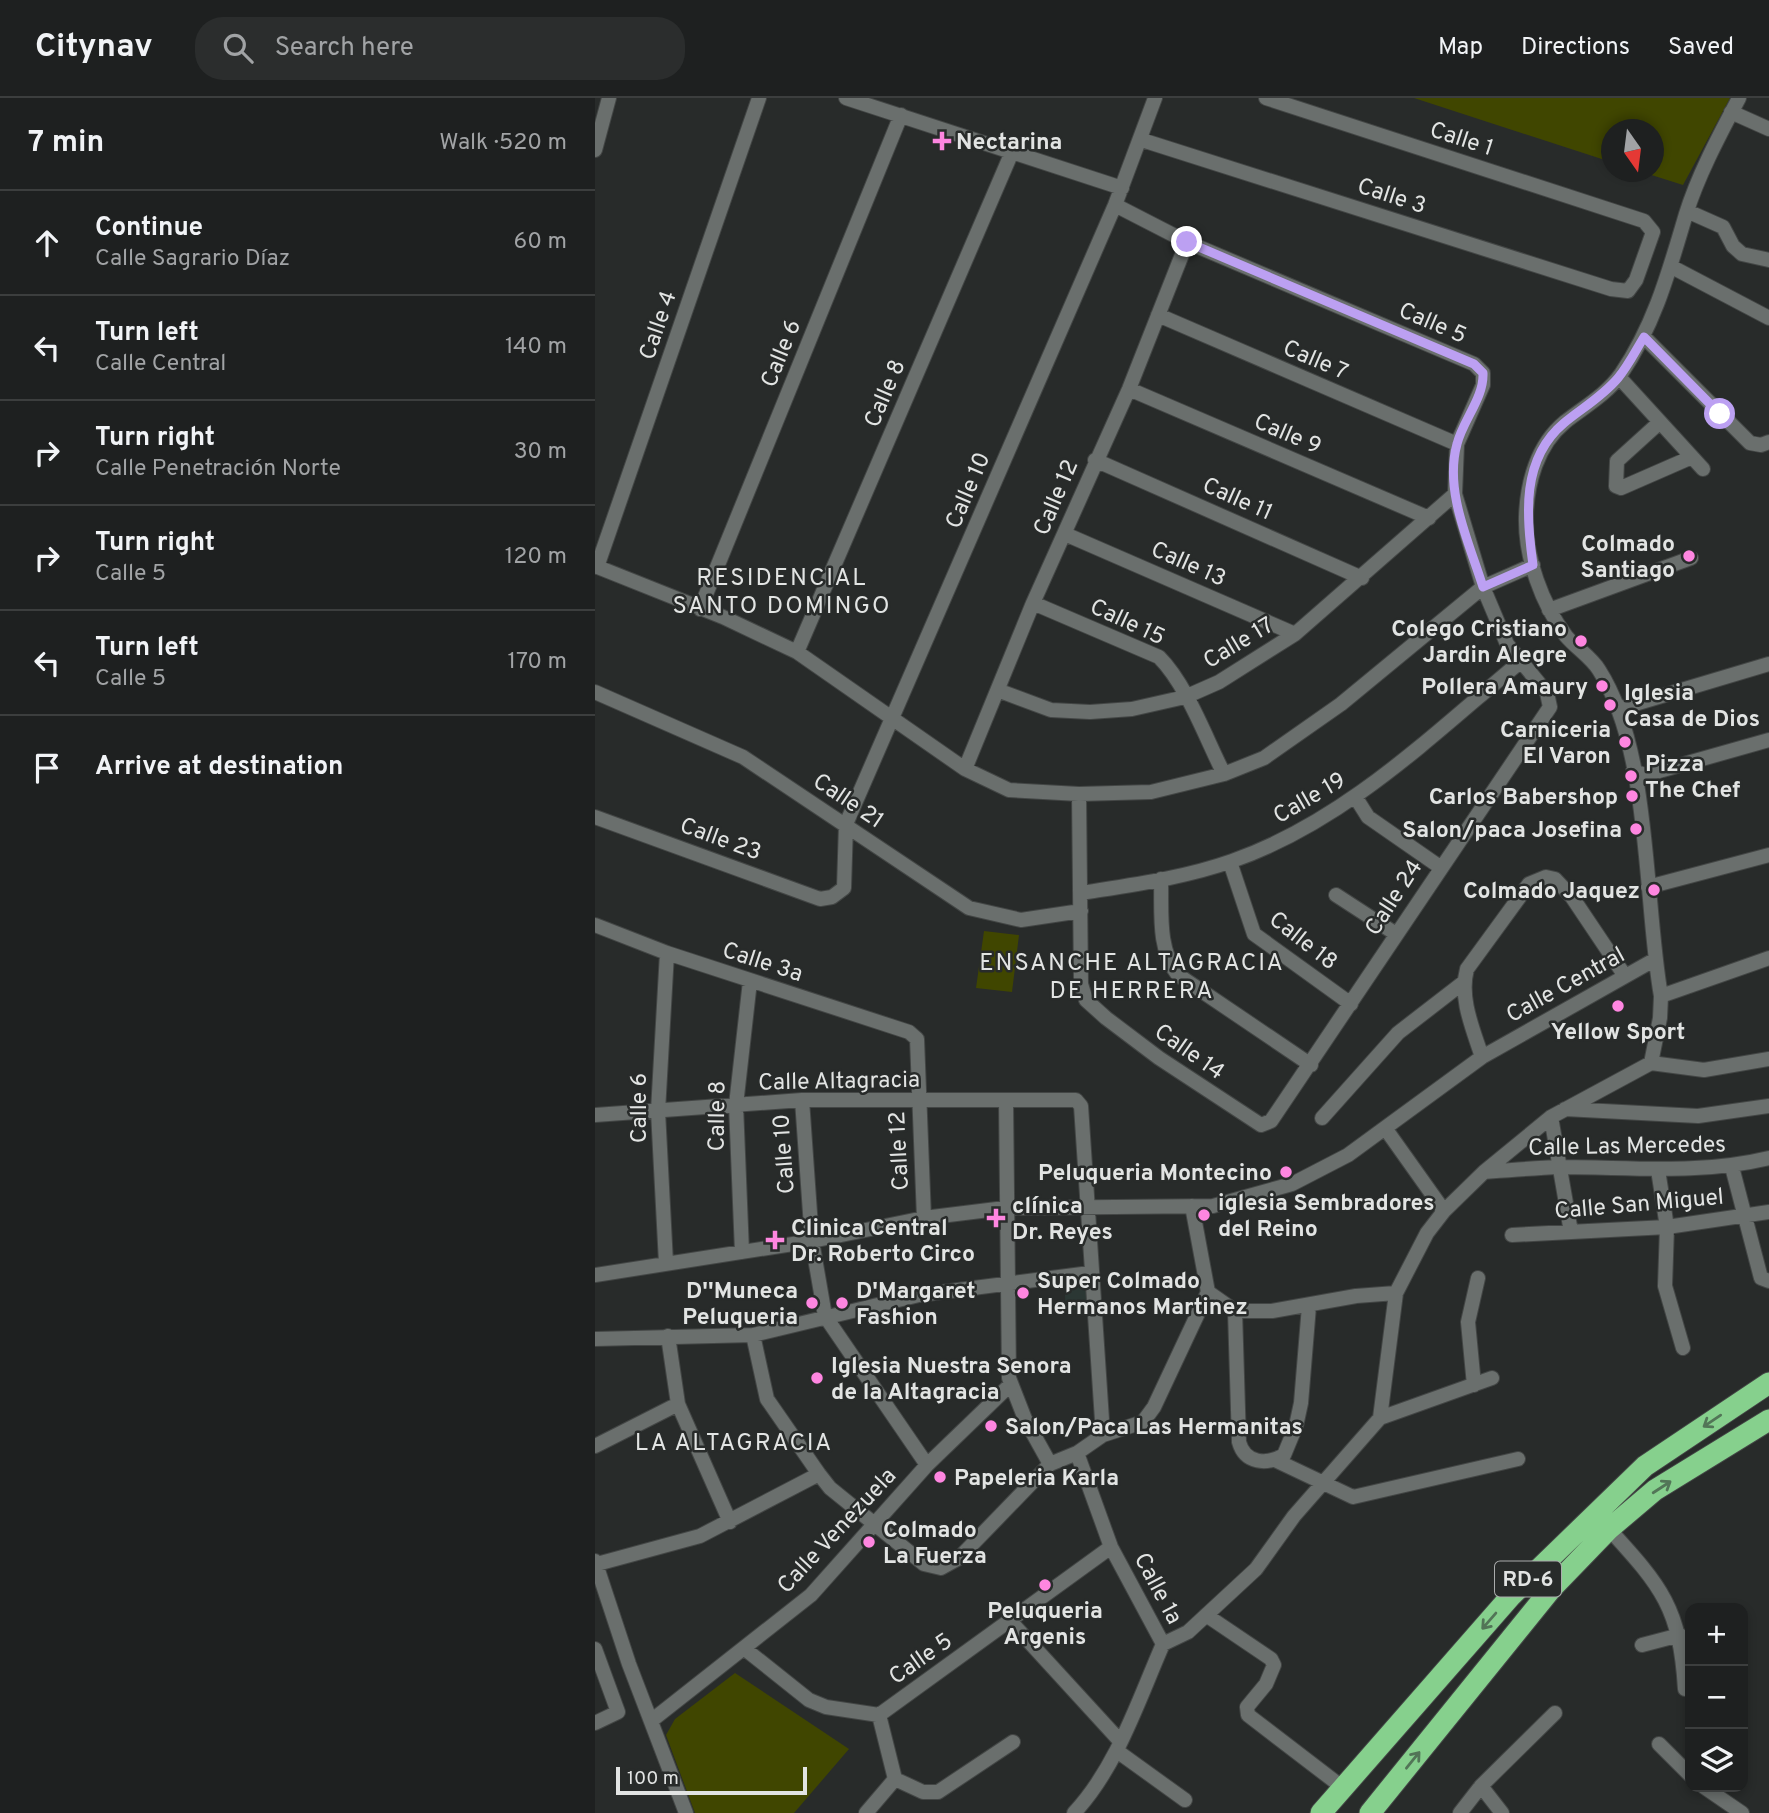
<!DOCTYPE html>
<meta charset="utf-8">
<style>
:root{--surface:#1e2020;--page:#2b2d2d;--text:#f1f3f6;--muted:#a1a3a5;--line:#3c3e3e}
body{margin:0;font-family:Overpass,sans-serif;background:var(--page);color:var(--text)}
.controls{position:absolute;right:21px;bottom:21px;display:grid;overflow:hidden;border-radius:14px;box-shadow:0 4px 10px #0003}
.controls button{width:63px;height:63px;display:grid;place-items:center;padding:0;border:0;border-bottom:2px solid var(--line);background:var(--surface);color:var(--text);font:35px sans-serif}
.compass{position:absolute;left:1006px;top:21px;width:63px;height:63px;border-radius:50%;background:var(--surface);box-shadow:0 4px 10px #0003;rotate:166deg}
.scale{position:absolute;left:21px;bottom:18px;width:191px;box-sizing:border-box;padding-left:7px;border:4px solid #e2e4e3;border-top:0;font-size:19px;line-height:24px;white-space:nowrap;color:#e2e4e3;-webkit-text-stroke:5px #282b2a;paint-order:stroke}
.stop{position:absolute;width:21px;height:21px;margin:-16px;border:5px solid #bca0f2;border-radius:50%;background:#fff}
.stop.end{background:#bca0f2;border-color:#fff;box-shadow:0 2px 7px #0008}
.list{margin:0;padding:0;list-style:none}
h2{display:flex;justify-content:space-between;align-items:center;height:91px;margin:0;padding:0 28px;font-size:30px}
h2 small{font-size:23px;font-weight:400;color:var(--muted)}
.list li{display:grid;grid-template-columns:46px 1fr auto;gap:21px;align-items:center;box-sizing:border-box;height:105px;padding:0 28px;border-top:2px solid var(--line)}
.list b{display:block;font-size:26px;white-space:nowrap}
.list p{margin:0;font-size:23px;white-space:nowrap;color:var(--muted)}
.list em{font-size:23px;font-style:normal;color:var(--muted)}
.icon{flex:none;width:38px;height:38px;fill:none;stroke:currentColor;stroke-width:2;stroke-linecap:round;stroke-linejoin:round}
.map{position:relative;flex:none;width:1174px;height:1715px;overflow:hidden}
header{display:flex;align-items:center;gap:42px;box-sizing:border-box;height:98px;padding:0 35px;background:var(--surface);border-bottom:2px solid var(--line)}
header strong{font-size:33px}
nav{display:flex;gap:38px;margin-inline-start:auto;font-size:24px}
.search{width:490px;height:63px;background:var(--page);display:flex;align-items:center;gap:18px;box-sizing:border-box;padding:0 24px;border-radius:28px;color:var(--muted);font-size:26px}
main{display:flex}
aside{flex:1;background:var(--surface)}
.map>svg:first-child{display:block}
</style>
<header>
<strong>Citynav</strong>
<div class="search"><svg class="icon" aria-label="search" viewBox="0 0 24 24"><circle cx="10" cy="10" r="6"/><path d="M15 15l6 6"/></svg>Search here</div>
<nav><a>Map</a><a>Directions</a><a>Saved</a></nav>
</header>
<main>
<aside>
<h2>7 min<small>Walk · 520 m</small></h2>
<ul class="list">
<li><svg class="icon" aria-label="ahead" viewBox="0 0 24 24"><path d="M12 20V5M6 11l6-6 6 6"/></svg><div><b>Continue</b><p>Calle Sagrario Díaz</p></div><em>60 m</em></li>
<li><svg class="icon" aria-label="left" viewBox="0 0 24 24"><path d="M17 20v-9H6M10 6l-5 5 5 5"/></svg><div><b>Turn left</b><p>Calle Central</p></div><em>140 m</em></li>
<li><svg class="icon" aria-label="right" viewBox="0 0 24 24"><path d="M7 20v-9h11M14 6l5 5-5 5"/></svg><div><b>Turn right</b><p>Calle Penetración Norte</p></div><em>30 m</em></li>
<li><svg class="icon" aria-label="right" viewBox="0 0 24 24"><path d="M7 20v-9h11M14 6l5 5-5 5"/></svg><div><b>Turn right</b><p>Calle 5</p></div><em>120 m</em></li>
<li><svg class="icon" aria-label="left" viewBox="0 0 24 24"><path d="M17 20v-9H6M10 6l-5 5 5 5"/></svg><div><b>Turn left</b><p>Calle 5</p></div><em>170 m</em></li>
<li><svg class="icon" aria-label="arrive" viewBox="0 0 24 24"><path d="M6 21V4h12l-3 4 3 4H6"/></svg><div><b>Arrive at destination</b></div></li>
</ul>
</aside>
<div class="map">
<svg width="1174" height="1715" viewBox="0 0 1174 1715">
<rect width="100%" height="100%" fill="#282b2a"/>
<path fill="#2b3734" d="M491,1180V1210L471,1213L469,1183Z"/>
<path fill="#404600" d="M819,0H1135L1088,87L1047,74H1058V32H1016V64Z
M389,833L424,837L417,894L381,890Z
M140,1575L254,1651L199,1715H100L71,1637L80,1621Z"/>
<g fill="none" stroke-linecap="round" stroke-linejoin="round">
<g stroke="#434645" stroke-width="16">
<path id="minor" d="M251,0L527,90
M1136,14L1174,31
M547,42L1016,191L1033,193L1041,182L1058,134L1049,123L671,0
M0,52L14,0
M1092,113L1128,129L1138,148L1147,156L1174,162
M1077,169L1174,220
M563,217L862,346
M1049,239L1155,345L1166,347L1174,344
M1024,279L1108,371
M534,291L834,420
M1065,324L1022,363L1021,388L1026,390L1097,359
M500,362L767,480
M470,436L700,536
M0,468L128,519L202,554L370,671L414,692L484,696L556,694L629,676L669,660L746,606L888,489L938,467
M2,469L164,0
M438,505L564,559C592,587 611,641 629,676
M105,511L306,17
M954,512L1096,460
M202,554L417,54
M405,593L456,612L495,614L537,611L590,599L624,584L700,536L860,396
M0,594L148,659L374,810L426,822L486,813
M1023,611L1174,566
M370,671L438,505L534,291L592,144
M1038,673L1050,677L1174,642
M484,696L486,886L491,902L511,920L564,960L666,1027L676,1023L955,609L952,595L912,546L888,489L860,396L862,346L888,287V275L879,266L592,144L520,107
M761,700L773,719L845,769
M0,719L225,801L237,799L249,790L251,726L520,107L560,0
M635,764L659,836L756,906
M566,781C567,813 562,851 583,877L716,967
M1053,789L1174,757
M486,795C536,787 589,780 637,763C749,724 836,638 925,564
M741,797L801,836
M0,827L72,855L314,934L322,941L329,1120
M1066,898L1174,860
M887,959C878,931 864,900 872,871L934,786L951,779L960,781L977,799L1030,878
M1056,965L1109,972L1174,961
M207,1002L217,1143L230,1218L332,1367
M411,1002L414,1280L430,1321L455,1366
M970,1011L1103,1018L1174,1008
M0,1017L207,1002H481L486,1008L508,1337
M956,1019L976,1134
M727,1020L803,935L869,884
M790,1030L849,1113
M1137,1069L1166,1180L1174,1183
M1063,1072L1072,1129L1070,1188L1088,1250
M889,1074C915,1072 940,1070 965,1069C1036,1069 1104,1077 1174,1060
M917,1137L1072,1129L1174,1114
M147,1154L141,1007L155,883
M71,1165L63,1013L72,855
M0,1177L217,1143L329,1120L410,1110L618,1108L697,1086L753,1057L887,959L1059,862
M613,1194L640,1213H677L761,1198L801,1195
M640,1213L644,1344C650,1366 672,1367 689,1357L701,1328L706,1305L714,1208
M158,1237L172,1301L224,1376L235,1390L329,1466L346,1470L364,1460L455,1366L482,1355L508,1337L548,1324L559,1309L613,1194L597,1108
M73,1238L83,1306L135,1424
M0,1241L158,1237L324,1197L495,1175
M879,1287L873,1224L883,1180
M785,1320L897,1280
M0,1348L83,1306
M482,1355L516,1449L568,1546
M680,1362L758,1399L923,1361
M1014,1431C1067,1489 1085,1510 1090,1591
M0,1463L34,1566L91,1715
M2,1466L105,1438L224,1376
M611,1517L676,1561L679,1567L671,1586L652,1609L653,1617L747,1689
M416,1524L525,1643
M568,1546L593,1534L661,1471L699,1418L785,1320L801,1195L832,1135L849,1113L889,1074L956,1019L1056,965L1065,920L1066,898C1049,802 1056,653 1004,572C996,559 981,550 971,538C947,506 930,460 931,419C932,385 942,347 970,324C989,309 1011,297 1026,276C1060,226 1074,173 1091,116C1103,77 1125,36 1144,0
M1047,1547L1085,1537
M0,1551L23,1614L0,1625
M150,1551L214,1602L231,1609L284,1617L516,1449
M56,1623L216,1497L332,1367L415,1287
M1064,1646L1095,1677
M522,1653L590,1702
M300,1681L328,1694H343L418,1644
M886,1688L907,1715
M1109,1689L1147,1715
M271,1715L300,1681L284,1617
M479,1715C522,1669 543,1603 568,1546
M865,1715L886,1688L960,1615"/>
</g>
<g stroke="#434645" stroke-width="23">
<path id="motorway" d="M726,1715L915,1499L1050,1368L1174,1285
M775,1715L957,1490L1014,1431L1060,1392L1174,1322"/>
</g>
<use href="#minor" stroke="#6a6f6d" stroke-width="14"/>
<use href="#motorway" stroke="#86d08d" stroke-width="21"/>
</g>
<defs><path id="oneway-shaft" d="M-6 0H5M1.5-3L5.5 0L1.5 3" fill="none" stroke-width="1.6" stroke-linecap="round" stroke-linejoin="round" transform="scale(1.75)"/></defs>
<g stroke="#527557">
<use href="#oneway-shaft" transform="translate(1117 1323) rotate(146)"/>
<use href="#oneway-shaft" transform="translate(1067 1389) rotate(-33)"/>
<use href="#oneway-shaft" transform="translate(894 1523) rotate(131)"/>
<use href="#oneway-shaft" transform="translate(818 1662) rotate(-51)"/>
</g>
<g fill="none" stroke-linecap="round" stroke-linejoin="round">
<path stroke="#bca0f2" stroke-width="9" d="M592,144L879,266L888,275C889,300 868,322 862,346C849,393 874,444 888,489L938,467C931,418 926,361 969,325C987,310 1007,299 1023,280C1033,268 1041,252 1049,239L1125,316"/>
</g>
<g fill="#fe86e0" stroke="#282b2a" stroke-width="2.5">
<path d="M343.5 32.5h7v7h7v7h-7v7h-7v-7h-7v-7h7z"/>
<circle cx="1094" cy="458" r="7"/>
<circle cx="986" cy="543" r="7"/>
<circle cx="1007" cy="588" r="7"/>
<circle cx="1015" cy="607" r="7"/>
<circle cx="1030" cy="644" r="7"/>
<circle cx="1036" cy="678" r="7"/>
<circle cx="1037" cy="698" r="7"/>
<circle cx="1041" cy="731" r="7"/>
<circle cx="1059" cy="792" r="7"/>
<circle cx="1023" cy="908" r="7"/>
<circle cx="691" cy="1074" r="7"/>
<circle cx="609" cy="1117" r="7"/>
<path d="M397.5 1109.5h7v7h7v7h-7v7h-7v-7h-7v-7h7z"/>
<path d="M176.5 1131.5h7v7h7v7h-7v7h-7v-7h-7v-7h7z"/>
<circle cx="428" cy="1195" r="7"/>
<circle cx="217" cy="1205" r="7"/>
<circle cx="247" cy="1205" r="7"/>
<circle cx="222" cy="1280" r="7"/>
<circle cx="396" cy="1328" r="7"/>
<circle cx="345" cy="1379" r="7"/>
<circle cx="274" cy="1444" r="7"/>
<circle cx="450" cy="1487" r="7"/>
</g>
<g text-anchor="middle" stroke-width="5" stroke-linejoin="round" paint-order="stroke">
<rect fill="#282b2a" stroke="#aaacac" stroke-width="2" x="900" y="1463.5" width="66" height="35" rx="5"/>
<g font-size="21" font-weight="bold" fill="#e2e4e3">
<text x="933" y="1488">RD-6</text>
</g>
<g font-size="23" fill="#e2e4e3" stroke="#282b2a">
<text transform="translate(867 40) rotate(18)" y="8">Calle 1</text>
<text transform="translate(797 97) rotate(18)" y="8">Calle 3</text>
<text transform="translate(838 224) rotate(23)" y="8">Calle 5</text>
<text transform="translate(62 227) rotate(-71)" y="8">Calle 4</text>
<text transform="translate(185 255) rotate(-68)" y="8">Calle 6</text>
<text transform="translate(721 261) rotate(23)" y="8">Calle 7</text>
<text transform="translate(289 295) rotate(-67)" y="8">Calle 8</text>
<text transform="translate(693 335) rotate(23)" y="8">Calle 9</text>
<text transform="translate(372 392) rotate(-67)" y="8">Calle 10</text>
<text transform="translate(460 399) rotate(-67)" y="8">Calle 12</text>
<text transform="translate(643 400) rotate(24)" y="8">Calle 11</text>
<text transform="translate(594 465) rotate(24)" y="8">Calle 13</text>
<text transform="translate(533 523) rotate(25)" y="8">Calle 15</text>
<text transform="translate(643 544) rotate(-31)" y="8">Calle 17</text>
<text transform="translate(714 699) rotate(-30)" y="8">Calle 19</text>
<text transform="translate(254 702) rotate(34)" y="8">Calle 21</text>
<text transform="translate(126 740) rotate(20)" y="8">Calle 23</text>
<text transform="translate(798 799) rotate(-57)" y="8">Calle 24</text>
<text transform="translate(709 842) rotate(38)" y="8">Calle 18</text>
<text transform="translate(168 863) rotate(18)" y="8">Calle 3a</text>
<text transform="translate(970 886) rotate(-29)" y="8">Calle Central</text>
<text transform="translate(595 953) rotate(35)" y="8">Calle 14</text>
<text transform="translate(244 982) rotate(-1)" y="8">Calle Altagracia</text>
<text transform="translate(43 1010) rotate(-90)" y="8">Calle 6</text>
<text transform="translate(121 1018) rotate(-89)" y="8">Calle 8</text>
<text transform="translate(1032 1047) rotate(-1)" y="8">Calle Las Mercedes</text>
<text transform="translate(303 1053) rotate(-93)" y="8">Calle 12</text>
<text transform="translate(188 1056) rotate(-94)" y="8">Calle 10</text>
<text transform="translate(1044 1105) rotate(-5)" y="8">Calle San Miguel</text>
<text transform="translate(241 1432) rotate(-47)" y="8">Calle Venezuela</text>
<text transform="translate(564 1490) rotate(62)" y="8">Calle 1a</text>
<text transform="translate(325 1560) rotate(-35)" y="8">Calle 5</text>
</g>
<g font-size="23" font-weight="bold" fill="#e2e4e3" stroke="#282b2a" text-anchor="start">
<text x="361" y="51">Nectarina</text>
<text x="1080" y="453" text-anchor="end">Colmado<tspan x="1080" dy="26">Santiago</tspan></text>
<text x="972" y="538" text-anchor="end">Colego Cristiano<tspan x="972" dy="26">Jardin Alegre</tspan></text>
<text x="993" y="596" text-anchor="end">Pollera Amaury</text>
<text x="1029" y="602">Iglesia<tspan x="1029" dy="26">Casa de Dios</tspan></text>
<text x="1016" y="639" text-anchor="end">Carniceria<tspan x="1016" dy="26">El Varon</tspan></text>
<text x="1050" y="673">Pizza<tspan x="1050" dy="26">The Chef</tspan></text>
<text x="1023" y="706" text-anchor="end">Carlos Babershop</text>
<text x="1027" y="739" text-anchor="end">Salon/paca Josefina</text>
<text x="1045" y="800" text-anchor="end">Colmado Jaquez</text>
<text x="1023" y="941" text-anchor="middle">Yellow Sport</text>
<text x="677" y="1082" text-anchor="end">Peluqueria Montecino</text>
<text x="623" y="1112">iglesia Sembradores<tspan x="623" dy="26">del Reino</tspan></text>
<text x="417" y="1115">clínica<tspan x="417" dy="26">Dr. Reyes</tspan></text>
<text x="196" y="1137">Clinica Central<tspan x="196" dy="26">Dr. Roberto Circo</tspan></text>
<text x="442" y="1190">Super Colmado<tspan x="442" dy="26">Hermanos Martinez</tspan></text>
<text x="203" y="1200" text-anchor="end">D''Muneca<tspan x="203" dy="26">Peluqueria</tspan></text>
<text x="261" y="1200">D'Margaret<tspan x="261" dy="26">Fashion</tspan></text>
<text x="236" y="1275">Iglesia Nuestra Senora<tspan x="236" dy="26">de la Altagracia</tspan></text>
<text x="410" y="1336">Salon/Paca Las Hermanitas</text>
<text x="359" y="1387">Papeleria Karla</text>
<text x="288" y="1439">Colmado<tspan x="288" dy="26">La Fuerza</tspan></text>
<text x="450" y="1520" text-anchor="middle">Peluqueria<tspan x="450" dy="26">Argenis</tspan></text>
</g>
<g font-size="24" letter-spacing="2" fill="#e2e4e3" stroke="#282b2a">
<text x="187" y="487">RESIDENCIAL<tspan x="187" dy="28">SANTO DOMINGO</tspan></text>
<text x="537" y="872">ENSANCHE ALTAGRACIA<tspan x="537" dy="28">DE HERRERA</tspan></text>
<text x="139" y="1352">LA ALTAGRACIA</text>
</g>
</g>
</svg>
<div class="controls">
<button>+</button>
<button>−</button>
<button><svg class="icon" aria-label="layers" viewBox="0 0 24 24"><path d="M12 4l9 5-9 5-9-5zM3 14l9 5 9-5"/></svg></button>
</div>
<svg class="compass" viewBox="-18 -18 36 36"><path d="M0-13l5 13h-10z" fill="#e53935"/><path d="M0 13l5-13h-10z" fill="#a1a3a5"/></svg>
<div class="scale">100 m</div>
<div class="stop" style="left:1125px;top:316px"></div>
<div class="stop end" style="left:592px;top:144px"></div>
</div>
</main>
